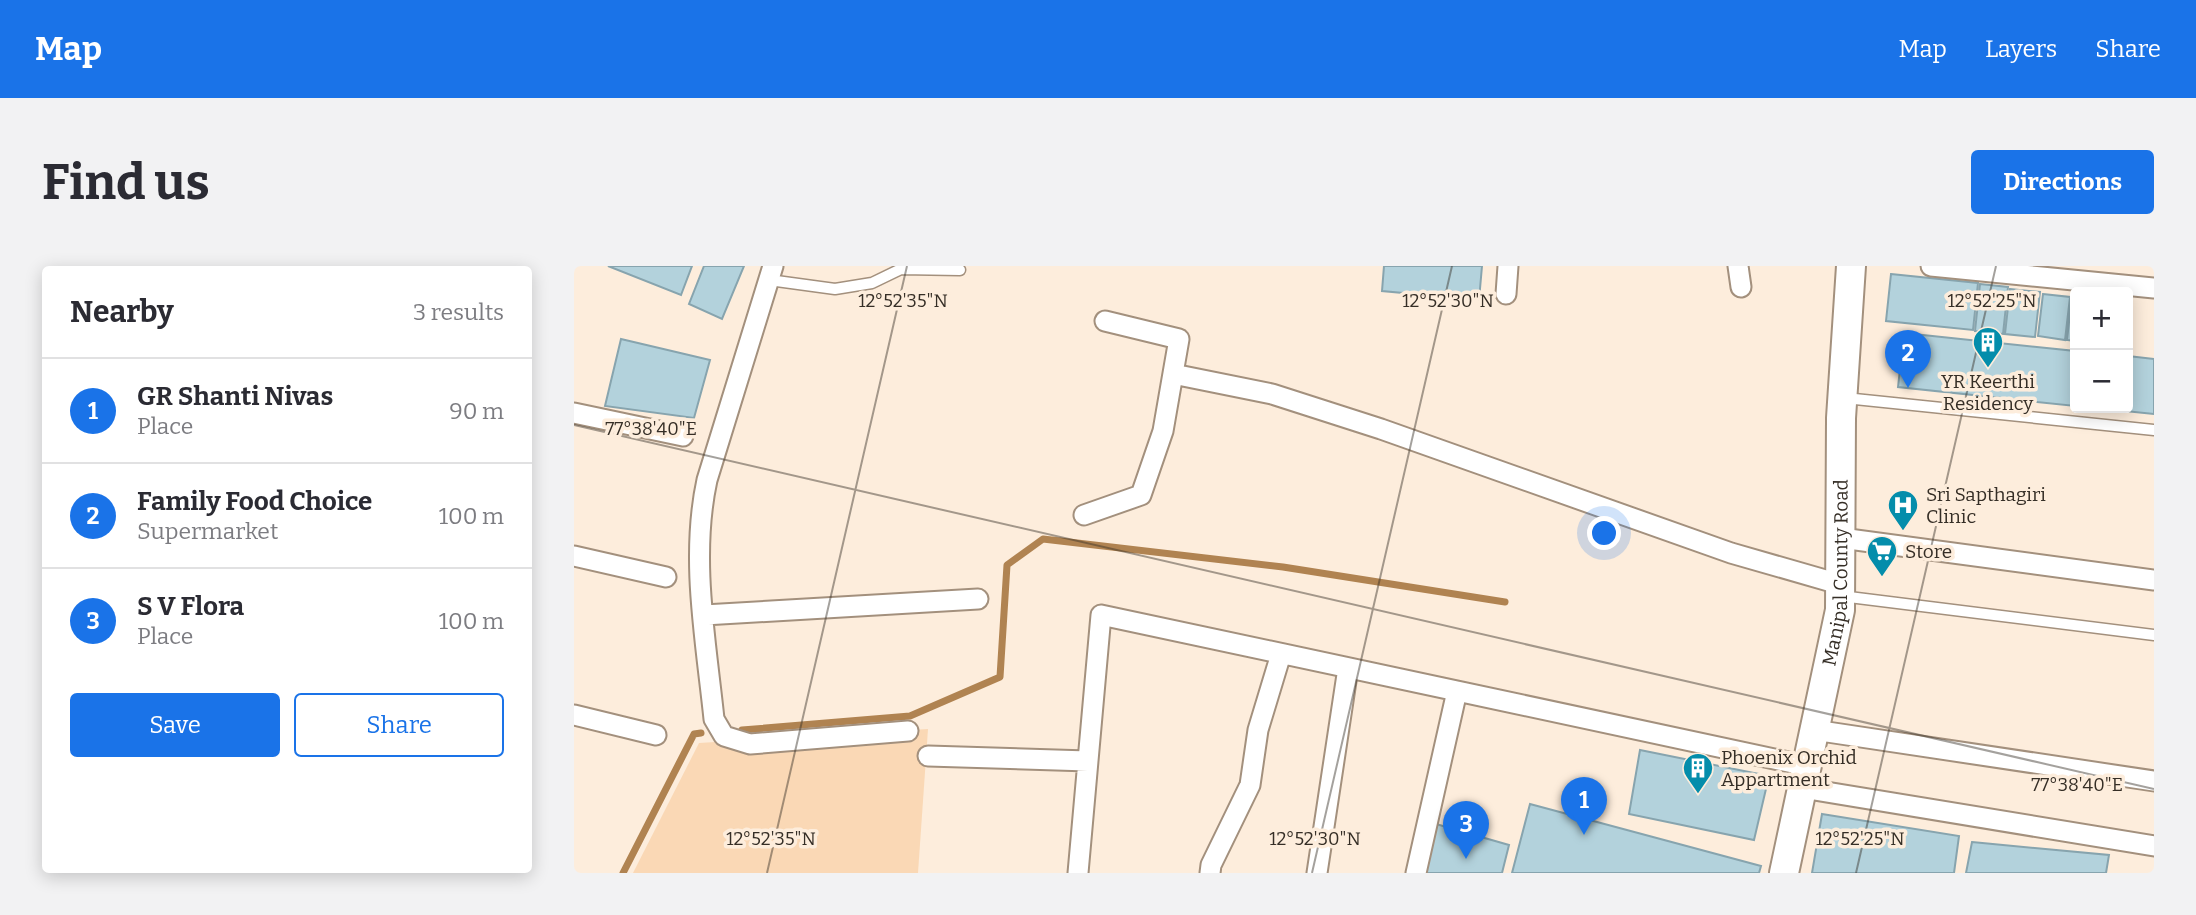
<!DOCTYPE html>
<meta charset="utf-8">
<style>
:root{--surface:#fff;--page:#f2f2f3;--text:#2b2b33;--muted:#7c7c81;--line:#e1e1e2;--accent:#1a73e8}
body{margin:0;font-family:Bitter,serif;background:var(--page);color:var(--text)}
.controls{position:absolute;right:21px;top:21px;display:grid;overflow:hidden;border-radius:7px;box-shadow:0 4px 18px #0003}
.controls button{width:63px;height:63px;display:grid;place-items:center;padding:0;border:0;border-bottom:2px solid var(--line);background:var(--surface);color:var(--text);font:35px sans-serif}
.you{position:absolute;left:1031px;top:268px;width:24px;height:24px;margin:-18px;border:5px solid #fff;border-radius:50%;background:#1a73e8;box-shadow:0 0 0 10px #1a73e833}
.badge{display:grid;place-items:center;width:46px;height:46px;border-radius:50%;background:var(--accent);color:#fff;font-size:23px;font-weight:700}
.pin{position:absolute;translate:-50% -58px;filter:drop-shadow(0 2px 4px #0008)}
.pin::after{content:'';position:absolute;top:37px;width:24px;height:21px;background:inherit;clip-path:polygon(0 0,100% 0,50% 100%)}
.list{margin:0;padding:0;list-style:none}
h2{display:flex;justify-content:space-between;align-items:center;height:91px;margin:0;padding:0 28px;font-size:30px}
h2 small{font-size:23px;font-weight:400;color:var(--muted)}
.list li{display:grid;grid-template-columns:46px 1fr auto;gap:21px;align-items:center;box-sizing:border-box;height:105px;padding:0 28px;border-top:2px solid var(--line)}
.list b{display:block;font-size:26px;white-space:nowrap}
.list p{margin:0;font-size:23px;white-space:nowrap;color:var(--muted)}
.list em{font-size:23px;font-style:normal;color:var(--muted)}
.actions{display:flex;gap:14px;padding:21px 28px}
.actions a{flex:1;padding:16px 0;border:2px solid var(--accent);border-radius:7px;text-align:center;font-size:24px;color:var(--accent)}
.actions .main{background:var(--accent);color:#fff}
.map{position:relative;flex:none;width:1580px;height:607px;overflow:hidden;border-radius:7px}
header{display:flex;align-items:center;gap:42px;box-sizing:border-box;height:98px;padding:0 35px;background:var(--accent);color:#fff}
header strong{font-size:33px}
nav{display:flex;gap:38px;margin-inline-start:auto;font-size:24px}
.intro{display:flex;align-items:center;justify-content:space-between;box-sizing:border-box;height:168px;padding:0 42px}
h1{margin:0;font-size:49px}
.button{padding:18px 32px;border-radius:7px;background:var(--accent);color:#fff;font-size:24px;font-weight:700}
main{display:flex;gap:42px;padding:0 42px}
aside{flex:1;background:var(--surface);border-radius:7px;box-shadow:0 4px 18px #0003}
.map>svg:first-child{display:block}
</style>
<header>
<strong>Map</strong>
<nav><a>Map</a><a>Layers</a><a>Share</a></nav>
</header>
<div class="intro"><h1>Find us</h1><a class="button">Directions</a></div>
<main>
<aside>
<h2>Nearby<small>3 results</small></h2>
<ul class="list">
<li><span class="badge">1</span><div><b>GR Shanti Nivas</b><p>Place</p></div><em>90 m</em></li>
<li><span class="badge">2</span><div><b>Family Food Choice</b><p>Supermarket</p></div><em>100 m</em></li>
<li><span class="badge">3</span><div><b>S V Flora</b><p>Place</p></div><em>100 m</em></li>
</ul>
<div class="actions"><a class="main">Save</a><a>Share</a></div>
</aside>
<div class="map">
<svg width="1580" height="607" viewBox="0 0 1580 607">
<rect width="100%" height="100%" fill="#fdeddc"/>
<path fill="#fad8b5" d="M354,463L344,607H59L125,477Z"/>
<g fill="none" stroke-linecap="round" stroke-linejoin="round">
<path stroke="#b08351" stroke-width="7" d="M168,464L336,450L426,411L433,299L469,273L709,301L931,336
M49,607L120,468L127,467"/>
</g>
<path fill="#b3d2dc" stroke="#87a4ae" stroke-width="2" d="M34,0H118L107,29Z
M130,0H170L148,53L115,38Z
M810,0H908L905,34L808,25Z
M1317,8L1404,17L1399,64L1312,55Z
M1406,18L1434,21L1429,68L1401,65Z
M1436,23L1466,26L1461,71L1431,68Z
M1469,28L1496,31L1491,74L1464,70Z
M1498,30H1501V75L1493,74Z
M1330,67L1501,85V140L1324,121Z
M47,73L136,94L120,152L31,140Z
M1554,90L1580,93V148L1522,142H1554Z
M1066,484L1195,510L1180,574L1055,548Z
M956,538L1187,600L1185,607H938Z
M1248,548L1385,570L1380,607H1238Z
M862,558L935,579L928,607H850Z
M1398,576L1535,589L1532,607H1392Z"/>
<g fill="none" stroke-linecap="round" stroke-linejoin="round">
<g stroke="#a3907d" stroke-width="13">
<path id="lane" d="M195,14L261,23L298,17L327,3L386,4
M1271,132L1580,164
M1267,330L1580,369"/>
</g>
<g stroke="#a3907d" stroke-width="23">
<path id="street" d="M199,0L133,214C116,292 132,375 140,453L150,470L176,478L334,465
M1164,0L1167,21
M1357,0L1580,22
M932,28L934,0
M599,108L698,128L807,163L1157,287L1265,318
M0,147L109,170
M510,249L567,229L589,165L605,73L531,55
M1267,272L1580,314
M0,290L92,311
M130,349L404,333
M0,449L82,469
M1240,464L1580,515
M354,490L514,495
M1228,522L1580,580
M504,607L527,349L883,425
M636,607L637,599L676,519L684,464L707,388
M743,607L774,402
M842,607L883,425L1233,500"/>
</g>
<g stroke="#a3907d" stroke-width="32">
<g id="secondary">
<path id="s1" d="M1210,607L1266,344L1267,152L1277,0"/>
</g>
</g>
<use href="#lane" stroke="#fff" stroke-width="10"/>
<use href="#street" stroke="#fff" stroke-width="19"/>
<use href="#secondary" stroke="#fff" stroke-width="28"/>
</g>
<path fill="none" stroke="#352e26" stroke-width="2" stroke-opacity="0.45" d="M0,159L1580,523M193,607L333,0M738,607L878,0M1282,607L1422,0"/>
<defs>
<g id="building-pin" transform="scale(1.575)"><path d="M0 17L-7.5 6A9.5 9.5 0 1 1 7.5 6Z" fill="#048dab" stroke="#fdeddc"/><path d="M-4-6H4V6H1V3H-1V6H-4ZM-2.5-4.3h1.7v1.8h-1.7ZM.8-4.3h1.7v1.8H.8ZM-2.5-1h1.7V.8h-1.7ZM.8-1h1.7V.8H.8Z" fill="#fff"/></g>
<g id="hospital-pin" transform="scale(1.575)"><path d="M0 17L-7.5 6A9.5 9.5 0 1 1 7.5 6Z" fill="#048dab" stroke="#fdeddc"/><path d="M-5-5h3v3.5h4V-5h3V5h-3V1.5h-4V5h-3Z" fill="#fff"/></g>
<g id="supermarket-pin" transform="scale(1.575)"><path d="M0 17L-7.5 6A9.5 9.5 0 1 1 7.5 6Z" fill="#048dab" stroke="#fdeddc"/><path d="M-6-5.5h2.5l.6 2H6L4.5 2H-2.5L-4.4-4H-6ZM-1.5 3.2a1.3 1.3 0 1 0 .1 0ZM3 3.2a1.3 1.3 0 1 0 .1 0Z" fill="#fff"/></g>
</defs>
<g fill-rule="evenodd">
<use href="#building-pin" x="1414" y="76"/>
<use href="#hospital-pin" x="1329" y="239"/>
<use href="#supermarket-pin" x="1308" y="285"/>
<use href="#building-pin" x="1124" y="502"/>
</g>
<g text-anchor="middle" stroke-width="7" stroke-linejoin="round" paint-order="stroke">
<g font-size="19" fill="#352e26" stroke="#fdeddc" text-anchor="start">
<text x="1414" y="122" text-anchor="middle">YR Keerthi<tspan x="1414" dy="22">Residency</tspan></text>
<text x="1352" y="235">Sri Sapthagiri<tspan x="1352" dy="22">Clinic</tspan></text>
<text x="1331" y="292">Store</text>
<text x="1147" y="498">Phoenix Orchid<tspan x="1147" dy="22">Appartment</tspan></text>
</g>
<g font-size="19" fill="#352e26" stroke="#fdeddc">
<text dy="7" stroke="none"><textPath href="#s1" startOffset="306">Manipal County Road</textPath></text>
</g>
</g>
<g font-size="18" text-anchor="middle" fill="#352e26" stroke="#fdeddc" stroke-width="7" stroke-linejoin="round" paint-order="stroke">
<text x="329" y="41">12°52'35"N</text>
<text x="874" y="41">12°52'30"N</text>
<text x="1418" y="41">12°52'25"N</text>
<text x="77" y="169">77°38'40"E</text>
<text x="1503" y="525">77°38'40"E</text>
<text x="197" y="579">12°52'35"N</text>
<text x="741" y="579">12°52'30"N</text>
<text x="1286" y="579">12°52'25"N</text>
</g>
</svg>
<div class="controls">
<button>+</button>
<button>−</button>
</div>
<div class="you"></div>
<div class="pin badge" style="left:1010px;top:569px">1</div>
<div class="pin badge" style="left:1334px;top:122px">2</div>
<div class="pin badge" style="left:892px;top:593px">3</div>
</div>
</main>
